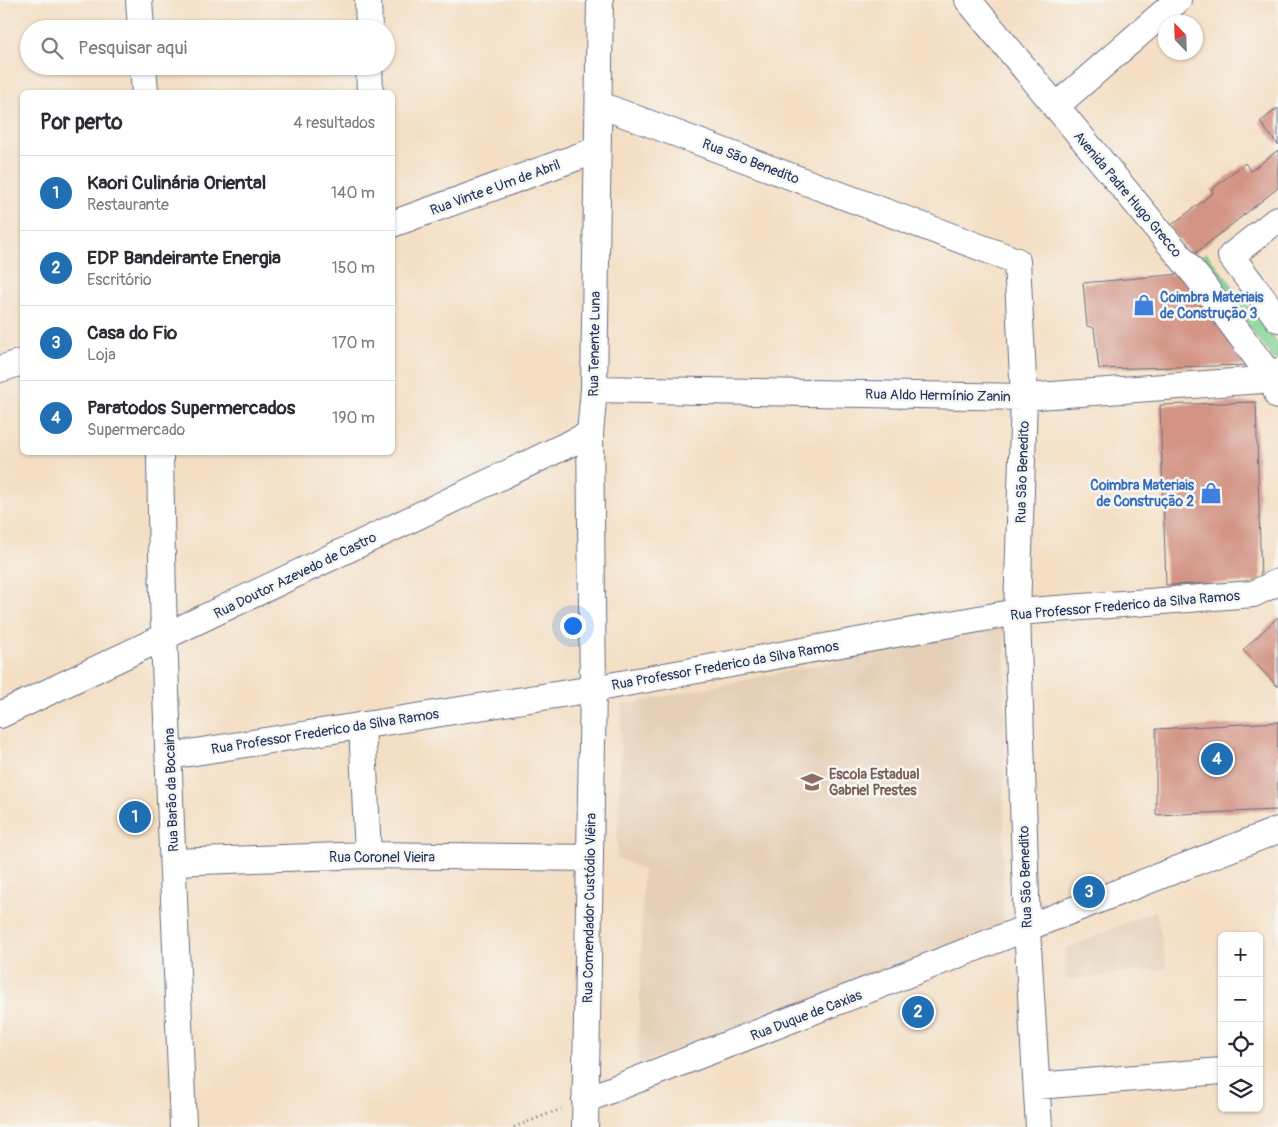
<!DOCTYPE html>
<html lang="pt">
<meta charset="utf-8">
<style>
:root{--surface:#fff;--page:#f7f7f7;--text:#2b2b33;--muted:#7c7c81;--line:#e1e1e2;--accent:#1f6fb2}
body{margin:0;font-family:Pangolin,sans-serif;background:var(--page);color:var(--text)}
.controls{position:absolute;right:15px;bottom:15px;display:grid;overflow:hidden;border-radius:8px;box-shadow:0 1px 4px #0004}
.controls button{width:45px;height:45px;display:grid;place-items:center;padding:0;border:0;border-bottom:1px solid var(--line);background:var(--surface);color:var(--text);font:25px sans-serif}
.compass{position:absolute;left:1158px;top:15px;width:45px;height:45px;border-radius:50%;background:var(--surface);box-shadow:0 1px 4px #0004;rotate:337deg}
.you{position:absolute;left:572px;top:625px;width:18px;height:18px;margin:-12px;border:4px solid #fff;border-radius:50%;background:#1a73e8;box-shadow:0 0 0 8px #1a73e833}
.badge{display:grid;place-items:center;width:32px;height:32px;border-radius:50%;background:var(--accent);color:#fff;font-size:16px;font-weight:700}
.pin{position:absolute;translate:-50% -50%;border:2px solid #fff;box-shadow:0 1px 5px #0006}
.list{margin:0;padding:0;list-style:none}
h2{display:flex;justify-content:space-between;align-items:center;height:65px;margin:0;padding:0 20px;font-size:21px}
h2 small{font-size:16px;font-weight:400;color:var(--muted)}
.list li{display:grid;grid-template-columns:32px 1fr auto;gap:15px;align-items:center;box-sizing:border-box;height:75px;padding:0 20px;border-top:1px solid var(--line)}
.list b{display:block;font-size:19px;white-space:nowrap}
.list p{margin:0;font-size:16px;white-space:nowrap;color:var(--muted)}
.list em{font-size:16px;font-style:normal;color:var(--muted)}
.icon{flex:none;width:28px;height:28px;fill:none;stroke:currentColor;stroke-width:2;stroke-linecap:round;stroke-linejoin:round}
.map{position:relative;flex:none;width:1278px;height:1127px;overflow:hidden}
.search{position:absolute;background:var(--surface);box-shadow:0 1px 4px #0004;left:20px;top:20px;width:375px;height:55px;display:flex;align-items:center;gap:12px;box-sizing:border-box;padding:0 18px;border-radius:28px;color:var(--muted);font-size:19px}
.panel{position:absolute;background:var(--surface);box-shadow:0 1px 4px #0004;left:20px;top:90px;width:375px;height:365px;border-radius:8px}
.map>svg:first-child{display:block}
</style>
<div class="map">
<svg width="1278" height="1127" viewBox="0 0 1278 1127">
<rect width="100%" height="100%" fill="#f6f6f2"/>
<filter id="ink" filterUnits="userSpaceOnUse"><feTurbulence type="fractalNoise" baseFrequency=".02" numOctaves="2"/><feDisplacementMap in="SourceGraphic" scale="10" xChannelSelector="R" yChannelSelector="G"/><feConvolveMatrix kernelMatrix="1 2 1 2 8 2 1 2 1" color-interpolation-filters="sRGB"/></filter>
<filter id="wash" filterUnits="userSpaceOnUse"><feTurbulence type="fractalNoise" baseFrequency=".0096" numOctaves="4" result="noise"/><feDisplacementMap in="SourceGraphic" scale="20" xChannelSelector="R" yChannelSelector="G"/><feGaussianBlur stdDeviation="1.12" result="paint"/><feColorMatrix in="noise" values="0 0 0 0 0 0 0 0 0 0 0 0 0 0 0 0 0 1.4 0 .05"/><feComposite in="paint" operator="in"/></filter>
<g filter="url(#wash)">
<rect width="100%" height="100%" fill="#f4dfc4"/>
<path fill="#e6cfb7" d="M1005,627L1003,929L638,1064L643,870L617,858L622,705Z
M1156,910L1167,968L1066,980L1065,949Z"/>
<path fill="#83d697" stroke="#4f827a" d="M1206,253L1278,344V358L1275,360L1197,260Z"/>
<g id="blocks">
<path fill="#d39485" d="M1278,108V145L1260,122Z
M1278,150V188L1192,256L1169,227L1213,193L1211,190L1245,163L1251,171Z
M1181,274L1250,365L1099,369L1094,328L1087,326L1083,283Z
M1256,402L1261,582L1166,585L1160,405Z
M1278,617V687L1243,650Z
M1278,722L1277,810L1156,815V729Z"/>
</g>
</g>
<g filter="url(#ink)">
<use href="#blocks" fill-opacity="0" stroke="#676d82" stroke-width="1"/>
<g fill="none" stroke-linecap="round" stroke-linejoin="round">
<g stroke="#676d82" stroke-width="28">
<path id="minor" d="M139,0L141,29
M368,0L369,29
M968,0L1198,278L1271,377L1278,396
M143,66L145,92
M369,66L370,92
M600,105L1017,261L1024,397L1017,612L1027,929L1039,1127
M1055,107L1178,0
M1278,219L1231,256L1278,319
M392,224L597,150
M0,369L22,362
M594,389L1024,397L1262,380L1278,371
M160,452C163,677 175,902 183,1127
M0,715L590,434
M362,725L368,855
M170,756L593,689L1017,612L1253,594L1278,582
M174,862L368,855L590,858
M1037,1086L1222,1071
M585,1100L1278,830
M585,1127L593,689L590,434L594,389L600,0"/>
</g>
<path stroke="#676d82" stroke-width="3" stroke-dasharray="1 4" stroke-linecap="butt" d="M514,1127L561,1109"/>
<use href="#minor" stroke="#fff" stroke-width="26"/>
</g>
</g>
<defs>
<g id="shop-bare" transform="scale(1.725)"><path d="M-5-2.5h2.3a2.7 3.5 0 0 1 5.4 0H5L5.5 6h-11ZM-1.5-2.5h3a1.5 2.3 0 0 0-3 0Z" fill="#3f7fe0" stroke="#f6f6f2" stroke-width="2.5" paint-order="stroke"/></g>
<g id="school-bare" transform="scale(1.725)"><path d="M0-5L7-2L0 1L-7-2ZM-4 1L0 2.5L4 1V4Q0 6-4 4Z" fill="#8d6e63" stroke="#f6f6f2" stroke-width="2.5" paint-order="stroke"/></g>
</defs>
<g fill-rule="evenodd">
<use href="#shop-bare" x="1144" y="305"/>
<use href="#shop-bare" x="1211" y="493"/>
<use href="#school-bare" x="812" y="782"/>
</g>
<g text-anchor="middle" stroke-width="5" stroke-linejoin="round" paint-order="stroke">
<g font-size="14" fill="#1b2f5e" stroke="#f6f6f2">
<text transform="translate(751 161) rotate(21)" y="5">Rua São Benedito</text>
<text transform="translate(495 187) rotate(-20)" y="5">Rua Vinte e Um de Abril</text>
<text transform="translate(1128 194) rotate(50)" y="5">Avenida Padre Hugo Grecco</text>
<text transform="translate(594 344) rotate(-89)" y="5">Rua Tenente Luna</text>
<text transform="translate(938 395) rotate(1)" y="5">Rua Aldo Hermínio Zanin</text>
<text transform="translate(1022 472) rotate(-88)" y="5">Rua São Benedito</text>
<text transform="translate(295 575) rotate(-26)" y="5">Rua Doutor Azevedo de Castro</text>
<text transform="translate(1125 605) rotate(-5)" y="5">Rua Professor Frederico da Silva Ramos</text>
<text transform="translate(725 665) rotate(-10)" y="5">Rua Professor Frederico da Silva Ramos</text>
<text transform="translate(325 731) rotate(-9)" y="5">Rua Professor Frederico da Silva Ramos</text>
<text transform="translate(171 790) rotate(-92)" y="5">Rua Barão da Bocaina</text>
<text x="382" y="862">Rua Coronel Vieira</text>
<text transform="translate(1025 877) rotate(-92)" y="5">Rua São Benedito</text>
<text transform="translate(589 908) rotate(-89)" y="5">Rua Comendador Custódio Viêira</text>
<text transform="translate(806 1015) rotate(-21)" y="5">Rua Duque de Caxias</text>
</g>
<g font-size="14" font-weight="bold" fill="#366cbe" stroke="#f6f6f2" text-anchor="start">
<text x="1160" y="302">Coimbra Materiais<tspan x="1160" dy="16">de Construção 3</tspan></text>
<text x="1194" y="490" text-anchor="end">Coimbra Materiais<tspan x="1194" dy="16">de Construção 2</tspan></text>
</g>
<g font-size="14" font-weight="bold" fill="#785e54" stroke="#f6f6f2" text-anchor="start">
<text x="829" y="779">Escola Estadual<tspan x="829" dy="16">Gabriel Prestes</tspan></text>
</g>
</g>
</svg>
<div class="controls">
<button>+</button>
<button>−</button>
<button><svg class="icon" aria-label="locate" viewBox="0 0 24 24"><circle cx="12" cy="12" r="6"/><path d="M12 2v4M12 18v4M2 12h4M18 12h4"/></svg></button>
<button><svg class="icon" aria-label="layers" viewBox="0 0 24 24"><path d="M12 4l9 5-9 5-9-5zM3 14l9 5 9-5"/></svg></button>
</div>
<svg class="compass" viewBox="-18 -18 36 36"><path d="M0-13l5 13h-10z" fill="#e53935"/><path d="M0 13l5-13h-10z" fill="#7c7c81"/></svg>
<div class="you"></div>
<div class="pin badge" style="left:135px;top:817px">1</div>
<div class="pin badge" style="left:918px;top:1012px">2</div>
<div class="pin badge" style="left:1089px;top:892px">3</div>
<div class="pin badge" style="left:1217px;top:759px">4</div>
<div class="search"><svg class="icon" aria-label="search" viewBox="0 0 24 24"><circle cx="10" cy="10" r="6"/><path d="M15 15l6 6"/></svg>Pesquisar aqui</div>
<section class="panel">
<h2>Por perto<small>4 resultados</small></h2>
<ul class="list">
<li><span class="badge">1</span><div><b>Kaori Culinária Oriental</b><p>Restaurante</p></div><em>140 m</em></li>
<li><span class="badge">2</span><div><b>EDP Bandeirante Energia</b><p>Escritório</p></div><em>150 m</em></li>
<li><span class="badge">3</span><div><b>Casa do Fio</b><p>Loja</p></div><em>170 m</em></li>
<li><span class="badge">4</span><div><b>Paratodos Supermercados</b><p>Supermercado</p></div><em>190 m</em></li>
</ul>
</section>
</div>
